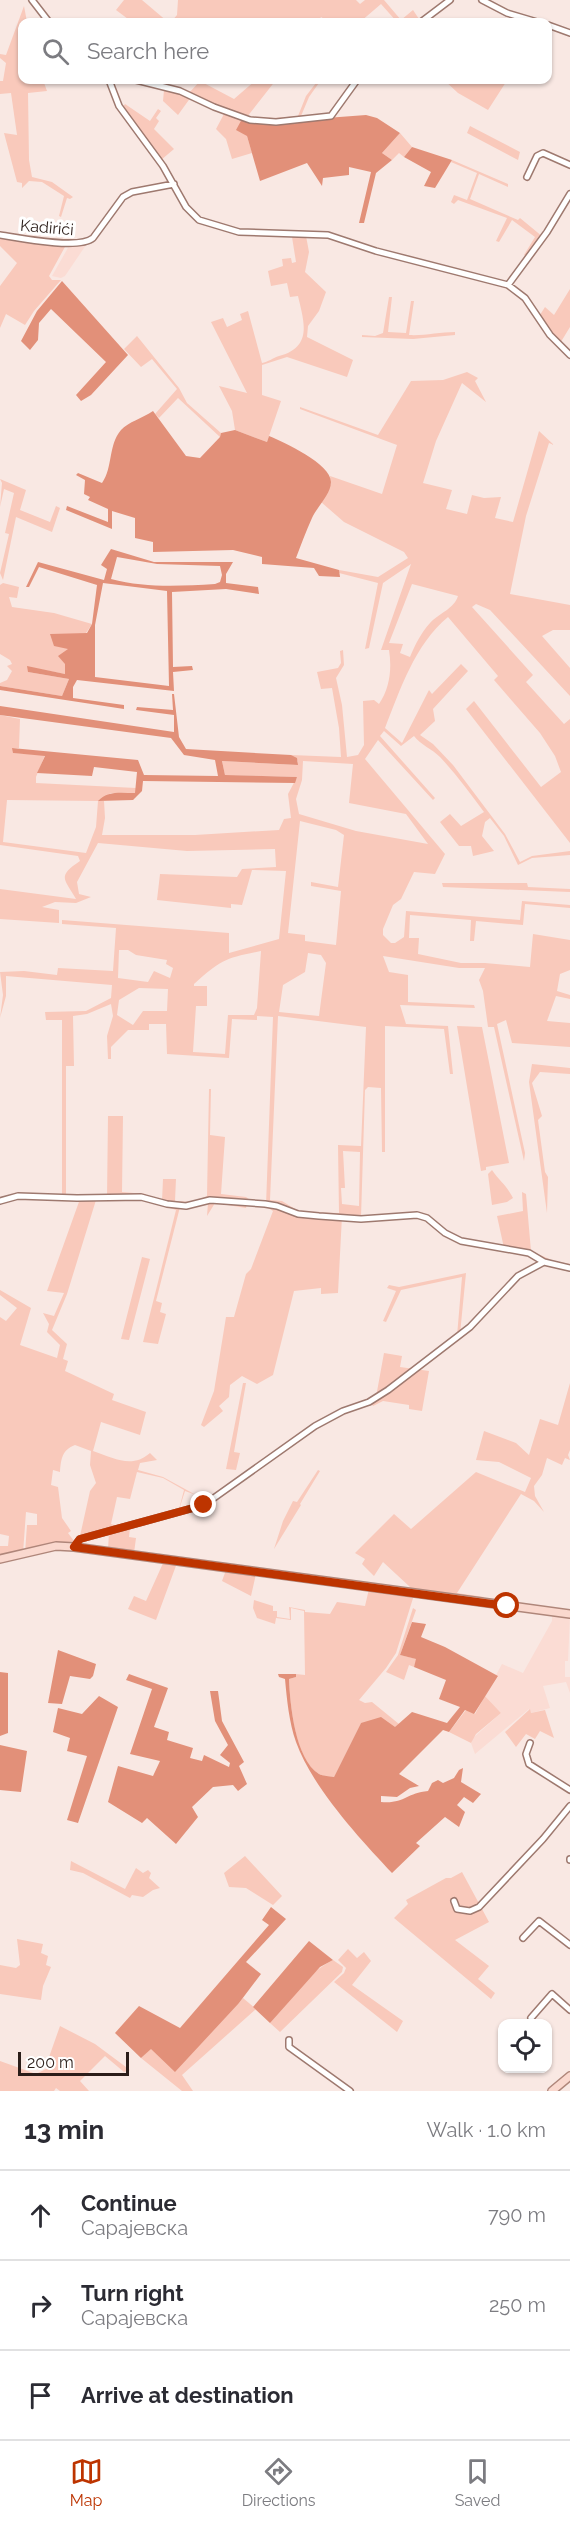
<!DOCTYPE html>
<meta charset="utf-8">
<style>
:root{--surface:#fff;--page:#f7f7f7;--text:#2b2b33;--muted:#7c7c81;--line:#e1e1e2;--accent:#bd3400}
body{margin:0;font-family:Raleway,sans-serif;background:var(--page);color:var(--text)}
.controls{position:absolute;right:18px;bottom:18px;display:grid;overflow:hidden;border-radius:12px;box-shadow:0 2px 4px #0004}
.controls button{width:54px;height:54px;display:grid;place-items:center;padding:0;border:0;border-bottom:2px solid var(--line);background:var(--surface);color:var(--text);font:30px sans-serif}
.scale{position:absolute;left:18px;bottom:15px;width:111px;box-sizing:border-box;padding-left:6px;border:3px solid #2b1d19;border-top:0;font-size:16px;line-height:21px;white-space:nowrap;color:#2b1d19;-webkit-text-stroke:4px #fff;paint-order:stroke}
.stop{position:absolute;width:18px;height:18px;margin:-14px;border:4px solid #bd3400;border-radius:50%;background:#fff}
.stop.end{background:#bd3400;border-color:#fff;box-shadow:0 2px 6px #0008}
.list{margin:0;padding:0;list-style:none}
h2{display:flex;justify-content:space-between;align-items:center;height:78px;margin:0;padding:0 24px;font-size:26px}
h2 small{font-size:20px;font-weight:400;color:var(--muted)}
.list li{display:grid;grid-template-columns:39px 1fr auto;gap:18px;align-items:center;box-sizing:border-box;height:90px;padding:0 24px;border-top:2px solid var(--line)}
.list b{display:block;font-size:22px;white-space:nowrap}
.list p{margin:0;font-size:20px;white-space:nowrap;color:var(--muted)}
.list em{font-size:20px;font-style:normal;color:var(--muted)}
.icon{flex:none;width:33px;height:33px;fill:none;stroke:currentColor;stroke-width:2;stroke-linecap:round;stroke-linejoin:round}
.map{position:relative;flex:none;width:570px;height:2091px;overflow:hidden}
.search{position:absolute;background:var(--surface);box-shadow:0 2px 4px #0004;left:18px;right:18px;top:18px;height:66px;display:flex;align-items:center;gap:15px;box-sizing:border-box;padding:0 21px;border-radius:12px;color:var(--muted);font-size:22px}
.sheet{height:348px;background:var(--surface)}
nav{display:flex;justify-content:space-around;align-items:center;box-sizing:border-box;height:84px;border-top:2px solid var(--line);background:var(--surface);font-size:16px;color:var(--muted)}
nav a{display:grid;justify-items:center;gap:3px}
nav .on{color:var(--accent)}
.map>svg:first-child{display:block}
</style>
<div class="map">
<svg width="570" height="2091" viewBox="0 0 570 2091">
<rect width="100%" height="100%" fill="#f9e8e3"/>
<path fill="#fbdcd4" d="M86,245L65,276L61,278L52,276L69,246Z
M552,1615L570,1616L568,1661H565V1677H570V1693L566,1682L543,1686L550,1708L531,1713L529,1709L475,1754L471,1743L473,1738L501,1713L485,1696L498,1677L496,1675L502,1664L523,1673L552,1621Z"/>
<path fill="#f9c9bb" fill-rule="evenodd" d="M124,0H142L168,22H132L116,10Z
M178,0H356L360,4L365,0H384L401,20L413,10L421,22H397L381,4L360,22H329L321,17L318,22H192L186,20L185,22H171L177,15Z
M24,6L27,22H22V80H43L47,91L28,93L29,160L32,177L52,182L73,197L70,199L67,198L61,217L59,216L64,196L42,182L29,181L22,188V183L17,182L4,133L17,135L11,93L0,94V81H3L6,63L0,58V54L6,55Z
M256,80H276L247,117L274,118L298,116L306,96L316,83L313,80H321L309,97L301,116L330,113L353,80H356L331,117L299,120H246L188,94L200,81L234,99Z
M444,80H502L506,82L488,110L458,93Z
M164,90L191,97L178,115L163,101Z
M125,104L150,121L158,109L161,111L156,118L159,121L154,129L174,149L161,160L122,108Z
M224,114L242,119L252,153L232,159L226,139L216,129Z
M470,126L520,152L518,160L467,133Z
M400,133L412,147L404,157L399,153L392,160L382,153Z
M452,160L508,184V187L479,174L470,199L518,220L520,218L543,237L527,257L524,255L535,237L512,220L499,242L496,241L507,218L458,200L454,204L451,202L454,195L467,200L477,173L451,162Z
M306,236L309,252L305,272L326,292L319,311L308,326L307,337L353,360L347,377L287,357L262,365V395L281,401L267,442L235,430L232,411L219,386L247,393L211,322L223,318L227,327L242,320L240,314L248,311L262,363C268,362 273,358 279,356C313,347 304,322 298,296L290,297L287,283L271,286L268,271L283,266L282,259L291,258L292,263L296,262L292,237Z
M0,238L66,245L49,276L52,280H61L34,311L25,325L6,314L0,328V286L17,263L0,246Z
M570,289V327L559,345L538,318L545,307L554,315Z
M389,297H392L388,332L406,333L411,301H414L409,335C423,336 440,332 455,332V335L413,339L362,337V335L375,336L383,333Z
M137,336L179,388L187,403L221,433L220,437L178,398L159,418L155,414L177,389L152,359L141,367L124,349Z
M467,372L478,378L475,381L486,402L462,383L436,441L423,483L452,490L446,509L467,514L472,495L484,498L501,497L495,518L513,522L539,431L554,445L549,443L526,516L510,594L570,605V630H553L542,636L570,668V696L490,610L476,604L472,607L533,675L526,682L564,724L570,719V843L466,709L474,701L541,787L561,772L555,756L540,733L494,680L498,676L448,617C415,644 400,690 385,728L402,743L429,690L432,694L461,664L468,671L433,709L435,721L420,735L433,744L453,765L505,834L520,862L532,856L570,851V855L532,858L518,865L504,836L490,818L485,822L482,836L494,851L473,856L471,846H459L440,822L450,814L461,826L484,812C470,793 456,774 440,757C432,749 421,745 414,736L401,746L384,731L380,736L435,798L433,800L378,740L365,759L445,854L435,874L414,872L401,899L393,905L383,929V935L391,943H395L404,937L406,911L520,920L522,901L570,905V908L525,904L523,925L476,921L474,941H470L471,920L410,915L409,938H419L418,954L461,963H485L530,967L533,934L570,940V970L560,974L557,991L570,995V999L556,996L547,1021L570,1023V1047L512,1043L506,1020L497,1024L525,1153L524,1161L494,1027H488L483,991L479,980L485,968H459L383,956L389,972L408,975V1002L474,1005L475,1008L400,1005L406,1024L448,1026L453,1074H450L444,1029L385,1026V1152H382L381,1088L368,1087L365,1090L361,1217L342,1216L338,1293L321,1294V1288L294,1291L273,1375L257,1384L242,1376L230,1385L229,1397L219,1406L223,1411L204,1427L201,1425L214,1391L226,1317H234L246,1274L251,1269L273,1211L263,1205H266L273,1017L257,1016V1020L232,1019L229,1058L167,1054L166,1024H149V1030H128L111,1047V1059H108L107,1036L113,1016L111,1004L87,1014L73,1016L74,1066H66V1197H62V1020H46L45,1012L86,1011L111,998L112,985L6,976V996L0,1018L3,995L0,972L24,971L57,975L58,968L113,971L116,928L62,924V920L229,933V953L279,939L286,871L252,870L242,905L231,904V908L157,900L160,874L237,877L242,869L276,867L275,849L187,851L98,843L77,882L79,894L91,897L76,903L55,902L42,907L59,910V923L0,919V889L76,899C65,879 56,877 80,861L78,856L0,845V715L20,719L19,748H13V753L45,755L36,777V783L136,788V793H111L99,801H104L105,818L102,835H195L279,830L284,819L291,818L288,794L297,777L225,775L222,761L297,765L298,761L291,755L341,757L339,728L332,688L321,689L317,672L338,668L341,663L340,651L343,650L344,665L336,678L342,705L347,757L358,755L364,745L363,701L374,700L379,704C390,688 392,668 389,650H381L411,564L383,583L369,648L365,649L378,583L339,573V570L378,577L408,558L404,552L344,522L321,502L331,484L330,476L382,494L397,445L300,409V407L378,435L411,381L443,380ZM412,584L458,596C454,609 439,613 430,623C421,633 415,645 410,657L400,653L403,644L389,643ZM303,761L353,764L349,803L406,814L428,844L356,831L299,814L296,799L302,780ZM7,800L98,801L96,827L86,853L3,842ZM300,821L336,830L344,835L338,887L311,882V886L341,891L336,945L305,941V935L288,933ZM119,950H128L136,955L167,960L166,964L173,968L170,978L154,971L148,982L118,978ZM261,951L257,1008L254,1015H228L225,1054L193,1052L196,1006H207V986H194V984C221,960 225,958 261,951ZM308,953L321,955L326,963L319,1016L279,1012L283,985L305,972ZM139,988L168,989L167,1011H143L133,1025L117,1015L119,1000ZM278,1016L366,1027L361,1146L338,1145L339,1213L300,1212L282,1201L270,1200ZM343,1151L360,1152L359,1206L342,1204L341,1188H345Z
M0,479L26,490L20,510L50,522L56,506L60,508L52,532L16,517L3,580L0,573L9,534L5,533L14,493L4,489L0,507L2,483Z
M3,583L19,587L17,598L9,597L12,607L54,613L92,624L86,633L80,634L69,649L65,674L28,667V672L69,679L62,696L0,686V683L7,680L12,671L7,666L12,664L10,660L0,654V585Z
M442,883H527L528,887L570,889V892L443,887Z
M457,1026L482,1027L509,1163L486,1167V1170L481,1171Z
M532,1064L570,1068V1074L540,1072L532,1083L542,1116L538,1120L545,1172L548,1177L547,1213L529,1082Z
M209,1089H211L210,1135L225,1137L221,1194L246,1197L254,1203L247,1204L246,1208L215,1203L207,1216L208,1203L180,1207L156,1301L162,1303L160,1312L166,1314L158,1344L143,1342L176,1210L148,1201L96,1200L67,1294L52,1330L67,1344L63,1359L68,1361L65,1371L114,1394L112,1400L146,1412L140,1435L101,1422L93,1451C114,1458 132,1469 150,1453L157,1460L140,1463L138,1470L163,1477L196,1495L185,1491L178,1513L184,1490L163,1478L137,1472L130,1499L117,1497L111,1524L121,1527L80,1536L90,1491L96,1483L90,1465L91,1451L75,1445C62,1450 61,1459 60,1472L53,1470L51,1485L58,1487L62,1518L71,1531L68,1533L74,1541L73,1544L25,1553L27,1525H37V1514L26,1512L23,1553L0,1557V1546H8L9,1536L0,1534V1317L6,1321L17,1308L0,1295V1290L31,1308L20,1345L57,1358L60,1345L47,1332L49,1324L43,1313L54,1316L64,1293L47,1291L80,1199L107,1198L108,1116H123L122,1192L146,1194V1197L162,1201L163,1179H176L175,1201L193,1202L207,1196Z
M492,1170C500,1182 505,1183 513,1198L507,1202L492,1205L488,1174Z
M522,1192L526,1194L531,1251L554,1261L570,1264V1267L504,1248L497,1216L523,1211Z
M142,1257L150,1259L129,1340L121,1339Z
M466,1273L460,1334L457,1336L462,1277L401,1290L386,1322L383,1321L396,1291L387,1288L389,1285L399,1287Z
M384,1353L402,1356L400,1367L429,1371L422,1411L409,1409V1405L383,1401L373,1406L369,1401L376,1397Z
M243,1383H246L234,1452L240,1453L236,1470L226,1469Z
M570,1383V1450L568,1455L570,1460L565,1458L562,1465L547,1458L542,1475L534,1486L535,1496L544,1512L534,1501L521,1494L457,1593L484,1597L483,1600L404,1590L410,1587L383,1562L374,1576L362,1564L365,1559L355,1553L394,1514L411,1529L476,1472L525,1492L531,1478L499,1462L476,1460L484,1431L516,1443L529,1455L540,1419L558,1425Z
M318,1470L320,1471L300,1504L301,1505L274,1549L283,1521L293,1501L297,1502Z
M130,1527L129,1537L136,1538L134,1553L108,1550L109,1532Z
M164,1561L177,1563L156,1620L128,1609L134,1596L146,1601Z
M226,1570L256,1574L251,1596L222,1581Z
M369,1589L414,1595L396,1653L386,1668L359,1700L365,1703L372,1702L399,1724L395,1728L361,1723L334,1777C330,1776 323,1776 319,1774C295,1760 290,1704 289,1679L296,1677V1674L305,1675L304,1611L291,1608V1620L276,1618L275,1624L257,1618L253,1608L254,1600L273,1606V1611H277V1617L290,1619L289,1607L305,1610V1612L330,1614L337,1602L365,1606Z
M413,1608L416,1610L400,1655L417,1659L414,1667L409,1665L404,1680L386,1672L398,1655Z
M485,1696L501,1713L476,1734L471,1743L449,1732L466,1710L475,1714Z
M530,1709L531,1713L545,1710L554,1738L540,1731L535,1739L526,1734L516,1747L505,1732Z
M245,1856L282,1896L273,1905L246,1888L229,1887L224,1873Z
M71,1861L125,1889L136,1868L143,1873L148,1870L151,1873L149,1878L160,1888L153,1890L143,1897L132,1895L130,1898L83,1873L70,1870Z
M462,1872L489,1922L455,1940L489,1966L478,1979L495,1993L491,1999L394,1918L408,1904L406,1900L446,1878H451Z
M17,1939L43,1944L41,1953L48,1956L46,1965L51,1967L43,1986L41,2000L0,1994V1965L16,1968L20,1965Z
M348,1949L357,1958L364,1952L371,1961L352,1985L403,2021L397,2032L334,1982L344,1973L346,1968L338,1960Z
M333,1960L343,1967L342,1972L280,2032L270,2023C286,2000 309,1972 333,1960Z
M243,1998L256,2009L182,2075L193,2091H182L141,2058L151,2048L239,2003Z
M60,2026L95,2044L130,2070L124,2072L105,2056L80,2081L89,2091H60L56,2088L54,2091H0V2061L36,2074L52,2066V2061L48,2060Z"/>
<path fill="#e29079" fill-rule="evenodd" d="M366,115L377,118L400,133L382,153L392,160L376,173L364,223H359L371,172L349,167V175L323,178L322,186L307,163L260,181L247,136L236,130L242,119L273,122Z
M412,147L452,160L435,188L424,186L431,172L404,157Z
M62,281L128,355L91,395L81,401L76,395L106,362L51,309L39,323L38,340L30,350L21,341L37,311Z
M153,411L186,456L200,458L220,437L221,433L235,430L267,442L269,436C284,442 331,464 331,482C331,494 317,507 312,518C306,531 301,545 296,558L339,570L340,577L319,576L314,568L262,564V557L233,550L153,552V542L135,538V518L112,511V529L66,510L67,506L108,522V509L88,500L90,497L84,494L85,480L76,475L78,473L102,483C113,468 108,445 121,430C128,422 143,418 153,411Z
M111,549L154,562H233L226,574V583L258,587L259,594L226,589L172,592L173,667L192,666L193,670L173,672L174,691L77,680L73,687V698L124,705V709L0,690V686L62,696L69,679L28,672L27,666L65,674V664L58,656L68,649L54,646L50,634L87,633L92,624L97,585L39,567L29,587H26L38,562L104,580L107,569L101,565ZM117,557L157,564L220,566L222,575L220,582L215,584C180,586 145,588 111,579ZM103,583L167,591L169,686L95,677V625Z
M172,694H174L179,737L186,749L291,755L297,758L298,765L222,761L225,775L297,777L295,783L143,781L142,791L133,800L98,801C108,790 122,793 135,793L137,772L94,767L92,776L37,773L45,756L13,753L12,748L138,760L144,775L218,776L215,760L184,755L171,738L0,715V706L174,732V715L136,710L137,707L173,710Z
M412,1622L426,1624L421,1637L445,1647L498,1676L474,1714L465,1710L449,1732L443,1730L399,1774L419,1786L410,1788L397,1797L381,1796V1802C405,1804 406,1793 428,1791L432,1783L438,1780L443,1783L454,1778L459,1770L463,1768L461,1782L481,1794L473,1803L464,1797L457,1805L465,1812L459,1827L445,1817L416,1843L420,1846L392,1873C360,1839 312,1787 296,1742C289,1722 287,1700 285,1679L279,1677L278,1674H296V1677L289,1679C290,1704 295,1759 319,1774C323,1776 330,1776 334,1777L361,1723L381,1717L395,1727L412,1712L447,1723L460,1707L439,1699L446,1680L414,1667L416,1659L400,1655Z
M58,1650L96,1664L93,1676L90,1679L70,1676L62,1704L48,1703Z
M0,1672L8,1673V1733L0,1736Z
M129,1674L168,1688L154,1727L169,1732L167,1740L193,1748L190,1758L202,1761L204,1755L229,1767L230,1763L220,1755L228,1745L215,1721L210,1691H218L222,1721L244,1762L239,1766L247,1784L238,1791L233,1785L213,1787L192,1807L198,1817L176,1844L147,1818L142,1823L108,1802L118,1766L153,1776L160,1761L130,1754L152,1689L126,1680Z
M99,1696L118,1707L78,1823L67,1820L87,1756L67,1751L70,1738L53,1732L58,1708L82,1714Z
M0,1745L27,1751L21,1792L0,1790Z
M271,1907L286,1919L246,1962L261,1974L239,2003L175,2072L151,2049L141,2058L115,2033L139,2006L180,2028L269,1925L262,1920Z
M309,1941L333,1960L320,1967L270,2023L253,2007Z"/>
<g fill="none" stroke-linecap="round" stroke-linejoin="round">
<g stroke="#9e796f" stroke-width="8">
<path id="minor" d="M32,0L49,22
M482,0L507,13L537,22
M421,22L450,0
M548,25L570,33
M109,80L119,106L163,166L186,207L199,220L239,232L328,235L376,251L508,285L525,298L550,335L570,355
M136,80L180,91L214,107L250,120L276,122L331,116L357,80
M527,177L537,156L543,153L570,165
M0,235C19,238 79,250 93,238L123,197L132,192L174,184
M508,285L547,232L570,194
M0,1201L18,1196L77,1198L141,1197L167,1204L186,1206L210,1200L265,1204L277,1206L298,1214L319,1216L361,1219L417,1215L427,1218L445,1233L461,1241L529,1253L544,1262
M74,1547L80,1539L204,1505L315,1426L343,1411L369,1402L388,1390L470,1327L518,1276L544,1262L570,1268
M530,1743L526,1754L529,1764L570,1790
M570,1859V1860
M454,1901L457,1909L470,1911L479,1907L543,1839L570,1806
M523,1938L539,1921L570,1945
M531,2018L552,1994L570,2010
M289,2040V2047L350,2091"/>
</g>
<g stroke="#af867a" stroke-width="10">
<path id="major" d="M0,1559L56,1546L74,1547L570,1614
M552,2091L570,2076"/>
</g>
<use href="#minor" stroke="#fff" stroke-width="5"/>
<use href="#major" stroke="#fad8ce" stroke-width="7"/>
</g>
<g fill="none" stroke-linecap="round" stroke-linejoin="round">
<path stroke="#bd3400" stroke-width="8" d="M204,1505L80,1539L74,1547L507,1606"/>
</g>
<g text-anchor="middle" stroke-width="6" stroke-linejoin="round" paint-order="stroke">
<g font-size="16" fill="#2b1d19" stroke="#fff">
<text transform="translate(47 227) rotate(5)" y="6">Kadirići</text>
</g>
</g>
</svg>
<div class="controls">
<button><svg class="icon" aria-label="locate" viewBox="0 0 24 24"><circle cx="12" cy="12" r="6"/><path d="M12 2v4M12 18v4M2 12h4M18 12h4"/></svg></button>
</div>
<div class="scale">200 m</div>
<div class="stop" style="left:507px;top:1606px"></div>
<div class="stop end" style="left:204px;top:1505px"></div>
<div class="search"><svg class="icon" aria-label="search" viewBox="0 0 24 24"><circle cx="10" cy="10" r="6"/><path d="M15 15l6 6"/></svg>Search here</div>
</div>
<section class="sheet">
<h2>13 min<small>Walk · 1.0 km</small></h2>
<ul class="list">
<li><svg class="icon" aria-label="ahead" viewBox="0 0 24 24"><path d="M12 20V5M6 11l6-6 6 6"/></svg><div><b>Continue</b><p>Сарајевска</p></div><em>790 m</em></li>
<li><svg class="icon" aria-label="right" viewBox="0 0 24 24"><path d="M7 20v-9h11M14 6l5 5-5 5"/></svg><div><b>Turn right</b><p>Сарајевска</p></div><em>250 m</em></li>
<li><svg class="icon" aria-label="arrive" viewBox="0 0 24 24"><path d="M6 21V4h12l-3 4 3 4H6"/></svg><div><b>Arrive at destination</b></div></li>
</ul>
</section>
<nav>
<a class="on"><svg class="icon" aria-label="map" viewBox="0 0 24 24"><path d="M3 6l6-2 6 2 6-2v14l-6 2-6-2-6 2zM9 4v14M15 6v14"/></svg>Map</a>
<a><svg class="icon" aria-label="directions" viewBox="0 0 24 24"><path d="M12 3l9 9-9 9-9-9zM9 14v-3h6M13 9l2 2-2 2"/></svg>Directions</a>
<a><svg class="icon" aria-label="saved" viewBox="0 0 24 24"><path d="M7 4h10v16l-5-4-5 4z"/></svg>Saved</a>
</nav>
